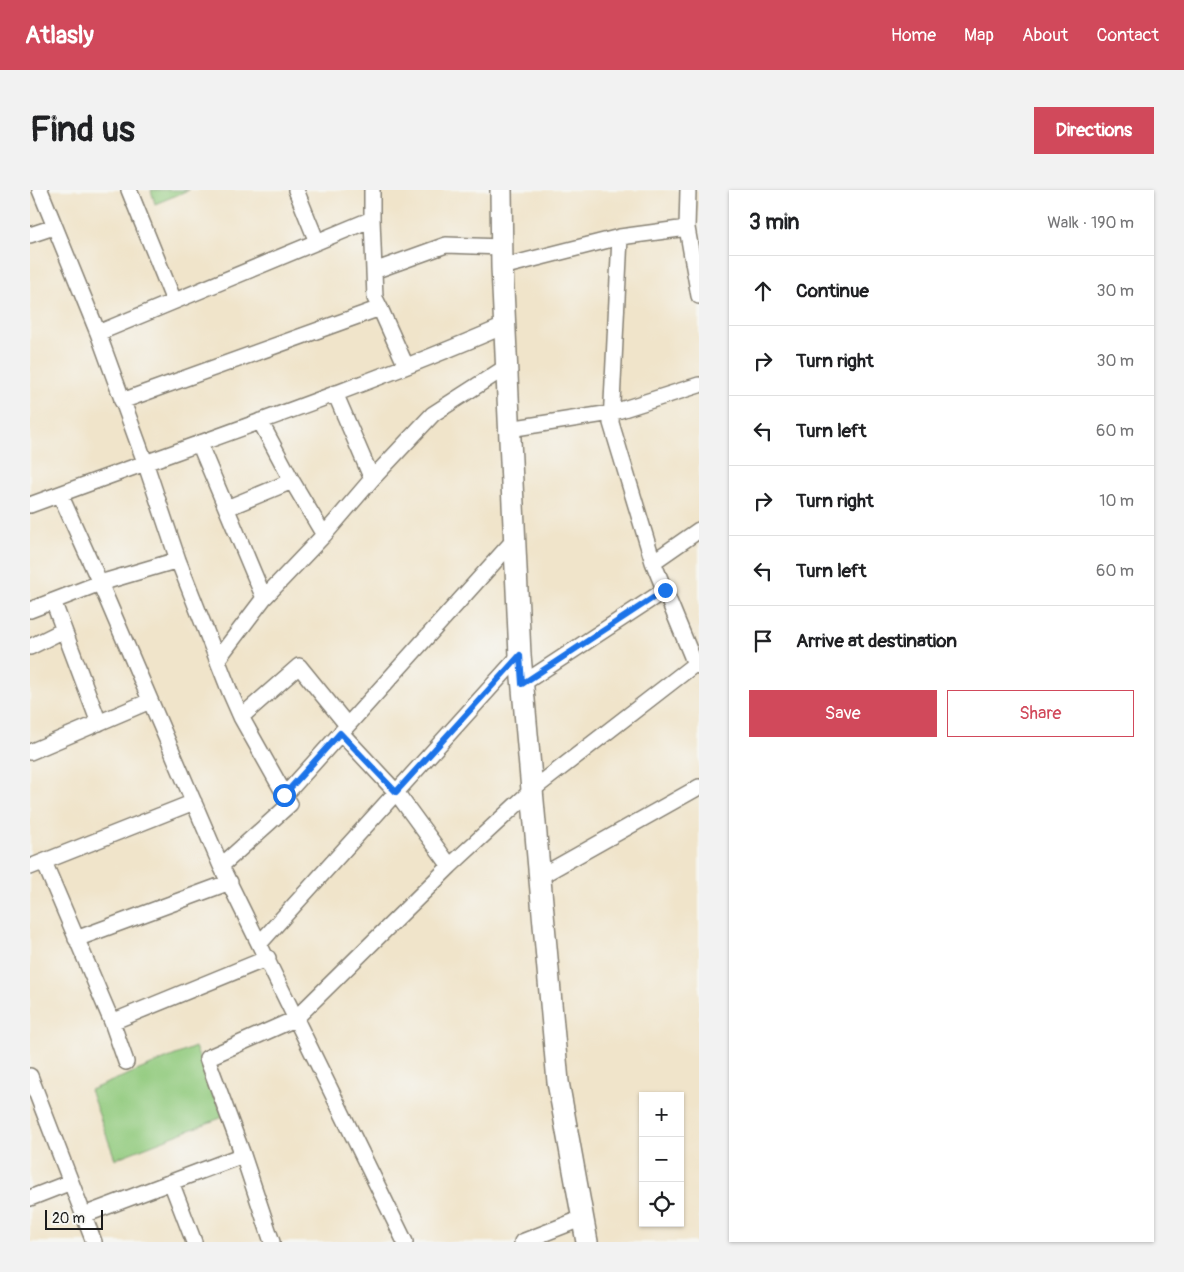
<!DOCTYPE html>
<meta charset="utf-8">
<style>
:root{--surface:#fff;--page:#f2f2f2;--text:#202124;--muted:#757577;--line:#e0e0e0;--accent:#d1495b}
body{margin:0;font-family:Pangolin,sans-serif;background:var(--page);color:var(--text)}
.controls{position:absolute;right:15px;bottom:15px;display:grid;overflow:hidden;border-radius:0px;box-shadow:0 1px 4px #0004}
.controls button{width:45px;height:45px;display:grid;place-items:center;padding:0;border:0;border-bottom:1px solid var(--line);background:var(--surface);color:var(--text);font:25px sans-serif}
.scale{position:absolute;left:15px;bottom:12px;width:58px;box-sizing:border-box;padding-left:5px;border:2px solid #1c1c1c;border-top:0;font-size:14px;line-height:18px;white-space:nowrap;color:#1c1c1c;-webkit-text-stroke:4px #f6f6f2;paint-order:stroke}
.stop{position:absolute;width:15px;height:15px;margin:-11px;border:4px solid #1a73e8;border-radius:50%;background:#fff}
.stop.end{background:#1a73e8;border-color:#fff;box-shadow:0 1px 5px #0008}
.list{margin:0;padding:0;list-style:none}
h2{display:flex;justify-content:space-between;align-items:center;height:65px;margin:0;padding:0 20px;font-size:21px}
h2 small{font-size:16px;font-weight:400;color:var(--muted)}
.list li{display:grid;grid-template-columns:32px 1fr auto;gap:15px;align-items:center;box-sizing:border-box;height:70px;padding:0 20px;border-top:1px solid var(--line)}
.list b{display:block;font-size:19px;white-space:nowrap}
.list em{font-size:16px;font-style:normal;color:var(--muted)}
.actions{display:flex;gap:10px;padding:15px 20px}
.actions a{flex:1;padding:11px 0;border:1px solid var(--accent);border-radius:0px;text-align:center;font-size:18px;color:var(--accent)}
.actions .main{background:var(--accent);color:#fff}
.icon{flex:none;width:28px;height:28px;fill:none;stroke:currentColor;stroke-width:2;stroke-linecap:round;stroke-linejoin:round}
.map{position:relative;flex:none;width:669px;height:1052px;overflow:hidden;border-radius:0px}
header{display:flex;align-items:center;gap:30px;box-sizing:border-box;height:70px;padding:0 25px;background:var(--accent);color:#fff}
header strong{font-size:24px}
nav{display:flex;gap:28px;margin-inline-start:auto;font-size:18px}
.intro{display:flex;align-items:center;justify-content:space-between;box-sizing:border-box;height:120px;padding:0 30px}
h1{margin:0;font-size:35px}
.button{padding:12px 22px;border-radius:0px;background:var(--accent);color:#fff;font-size:18px;font-weight:700}
main{display:flex;gap:30px;padding:0 30px}
aside{flex:1;background:var(--surface);border-radius:0px;box-shadow:0 1px 4px #0004}
.map>svg:first-child{display:block}
</style>
<header>
<strong>Atlasly</strong>
<nav><a>Home</a><a>Map</a><a>About</a><a>Contact</a></nav>
</header>
<div class="intro"><h1>Find us</h1><a class="button">Directions</a></div>
<main>
<div class="map">
<svg width="669" height="1052" viewBox="0 0 669 1052">
<rect width="100%" height="100%" fill="#f6f6f2"/>
<filter id="ink" filterUnits="userSpaceOnUse"><feTurbulence type="fractalNoise" baseFrequency=".02" numOctaves="2"/><feDisplacementMap in="SourceGraphic" scale="10" xChannelSelector="R" yChannelSelector="G"/><feConvolveMatrix kernelMatrix="1 2 1 2 8 2 1 2 1" color-interpolation-filters="sRGB"/></filter>
<filter id="wash" filterUnits="userSpaceOnUse"><feTurbulence type="fractalNoise" baseFrequency=".0096" numOctaves="4" result="noise"/><feDisplacementMap in="SourceGraphic" scale="20" xChannelSelector="R" yChannelSelector="G"/><feGaussianBlur stdDeviation="1.12" result="paint"/><feColorMatrix in="noise" values="0 0 0 0 0 0 0 0 0 0 0 0 0 0 0 0 0 1.4 0 .05"/><feComposite in="paint" operator="in"/></filter>
<g filter="url(#wash)">
<rect width="100%" height="100%" fill="#f0e4ca"/>
<path fill="#91ca7d" stroke="#56734c" d="M121,0H159L125,14Z
M165,857L193,927L85,969L60,900Z"/>
</g>
<g filter="url(#ink)">
<g fill="none" stroke-linecap="round" stroke-linejoin="round">
<g stroke="#868073" stroke-width="18">
<path id="street" d="M10,0L68,143L342,29V0
M99,0L144,111
M266,0L287,52
M342,29L344,81L416,55L472,57
M657,38L669,106
M0,45L24,37
M590,47L581,233L623,372
M472,77L590,47L657,38L658,0
M350,118L376,176
M68,143L115,272L148,370L200,502L211,527L260,614L191,676
M92,211L350,118L345,108L344,81
M230,231L262,291L294,345L342,289L305,203
M479,239L581,223L669,195
M169,253L234,408L187,470
M342,289L403,224L476,177
M30,304L70,393L191,676L375,1052
M0,315C158,256 319,203 474,136
M197,318L262,291
M234,408L294,345
M23,411L69,533
M0,420L70,393L148,370
M0,457L34,440
M665,474L623,372L669,340
M492,494L635,400
M211,527L269,476L317,535
M311,543L366,602L420,676
M0,562L120,511
M255,605L484,350
M14,672L82,832L96,872
M0,677L164,612
M509,687L669,597
M46,749L200,692
M230,753L490,465
M82,832L238,768
M0,886L64,1052
M213,965L242,1052
M141,992L164,1052
M0,1008L41,992
M54,1025L213,965L177,868L265,829L420,676L501,601L665,474L669,476
M492,1052L553,1028"/>
</g>
<g stroke="#868073" stroke-width="24">
<path id="secondary" d="M471,0L472,77L490,465L528,892L557,1052"/>
</g>
<use href="#street" stroke="#fff" stroke-width="15"/>
<use href="#secondary" stroke="#fff" stroke-width="21"/>
</g>
</g>
<g fill="none" stroke-linecap="round" stroke-linejoin="round" filter="url(#ink)">
<path stroke="#1a73e8" stroke-width="6" d="M254,605L310,543L366,602L490,465L492,494L635,400"/>
</g>
</svg>
<div class="controls">
<button>+</button>
<button>−</button>
<button><svg class="icon" aria-label="locate" viewBox="0 0 24 24"><circle cx="12" cy="12" r="6"/><path d="M12 2v4M12 18v4M2 12h4M18 12h4"/></svg></button>
</div>
<div class="scale">20 m</div>
<div class="stop" style="left:254px;top:605px"></div>
<div class="stop end" style="left:635px;top:400px"></div>
</div>
<aside>
<h2>3 min<small>Walk · 190 m</small></h2>
<ul class="list">
<li><svg class="icon" aria-label="ahead" viewBox="0 0 24 24"><path d="M12 20V5M6 11l6-6 6 6"/></svg><div><b>Continue</b></div><em>30 m</em></li>
<li><svg class="icon" aria-label="right" viewBox="0 0 24 24"><path d="M7 20v-9h11M14 6l5 5-5 5"/></svg><div><b>Turn right</b></div><em>30 m</em></li>
<li><svg class="icon" aria-label="left" viewBox="0 0 24 24"><path d="M17 20v-9H6M10 6l-5 5 5 5"/></svg><div><b>Turn left</b></div><em>60 m</em></li>
<li><svg class="icon" aria-label="right" viewBox="0 0 24 24"><path d="M7 20v-9h11M14 6l5 5-5 5"/></svg><div><b>Turn right</b></div><em>10 m</em></li>
<li><svg class="icon" aria-label="left" viewBox="0 0 24 24"><path d="M17 20v-9H6M10 6l-5 5 5 5"/></svg><div><b>Turn left</b></div><em>60 m</em></li>
<li><svg class="icon" aria-label="arrive" viewBox="0 0 24 24"><path d="M6 21V4h12l-3 4 3 4H6"/></svg><div><b>Arrive at destination</b></div></li>
</ul>
<div class="actions"><a class="main">Save</a><a>Share</a></div>
</aside>
</main>
